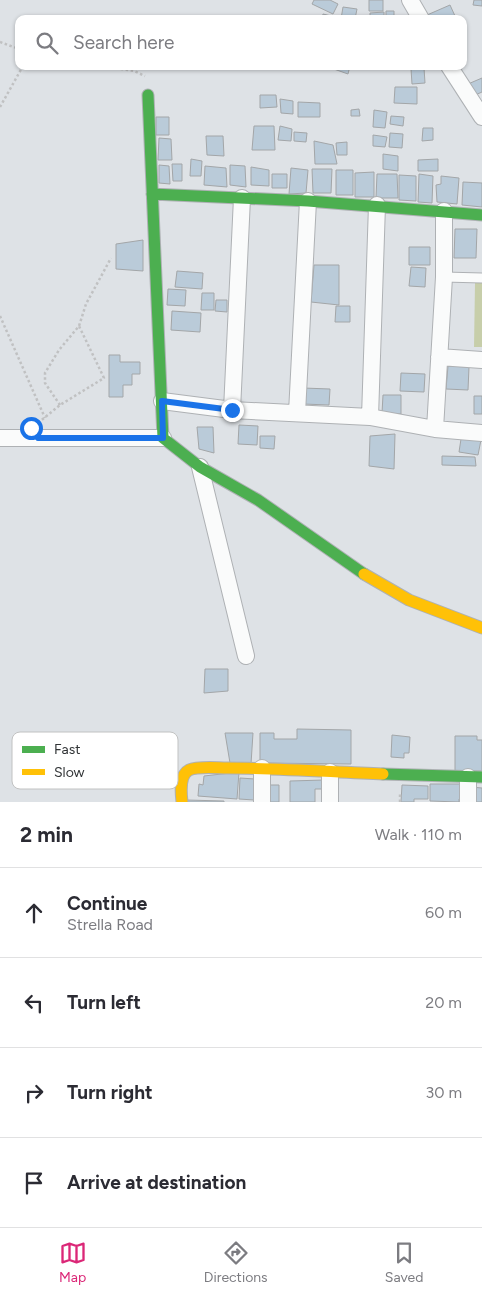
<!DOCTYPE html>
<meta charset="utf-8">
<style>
:root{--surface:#fff;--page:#f2f2f3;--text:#2b2b33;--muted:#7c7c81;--line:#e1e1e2;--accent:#db2777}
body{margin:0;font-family:Figtree,sans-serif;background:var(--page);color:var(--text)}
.stop{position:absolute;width:15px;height:15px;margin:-11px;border:4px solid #1a73e8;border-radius:50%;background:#fff}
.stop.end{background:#1a73e8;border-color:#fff;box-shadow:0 1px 5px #0008}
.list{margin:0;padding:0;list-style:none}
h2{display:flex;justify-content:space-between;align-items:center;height:65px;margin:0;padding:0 20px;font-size:21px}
h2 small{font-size:16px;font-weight:400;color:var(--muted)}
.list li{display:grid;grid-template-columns:32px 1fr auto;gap:15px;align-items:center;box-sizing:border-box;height:90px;padding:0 20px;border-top:1px solid var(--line)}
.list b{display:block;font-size:19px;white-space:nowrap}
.list p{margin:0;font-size:16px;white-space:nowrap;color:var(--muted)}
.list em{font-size:16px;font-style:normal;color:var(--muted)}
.icon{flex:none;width:28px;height:28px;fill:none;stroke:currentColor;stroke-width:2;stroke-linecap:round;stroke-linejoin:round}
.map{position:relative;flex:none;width:482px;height:802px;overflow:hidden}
.search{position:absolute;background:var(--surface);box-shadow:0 1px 4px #0004;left:15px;right:15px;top:15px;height:55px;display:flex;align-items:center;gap:12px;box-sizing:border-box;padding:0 18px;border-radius:10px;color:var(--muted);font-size:19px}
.sheet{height:425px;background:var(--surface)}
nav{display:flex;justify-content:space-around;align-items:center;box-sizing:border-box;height:70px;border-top:1px solid var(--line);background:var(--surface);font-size:14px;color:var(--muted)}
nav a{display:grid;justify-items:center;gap:2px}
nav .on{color:var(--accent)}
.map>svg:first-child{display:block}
</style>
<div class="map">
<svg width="482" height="802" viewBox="0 0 482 802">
<rect width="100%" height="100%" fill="#dee2e6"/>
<path fill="#c7ceaa" d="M475,283H482V347H474Z"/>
<path fill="#bacbd9" stroke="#a3a6a8" d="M314,0H330L338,4L333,14L312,4Z
M369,0H383V11H369Z
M474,0H482V6L473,5Z
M450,5L455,16L451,18V19H428L427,15Z
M343,7L357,9L355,19H341Z
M386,11H394V19H386Z
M384,12V19H370V13Z
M323,14L339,18V19H322Z
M331,66H350L348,74L331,68Z
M424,68L425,83L412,84L411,69Z
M482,78V92L473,96L468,84Z
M395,87H417V104L394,103Z
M260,95H276L277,107L260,108Z
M280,99L293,101V114L281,113Z
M298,102L320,103V117H298Z
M359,109L360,116H351V110Z
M374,110L387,112L385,128L373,127Z
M391,116L404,117L403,126L390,124Z
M156,117H169V135H156Z
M254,126H274L275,150H252Z
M280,126L292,129L291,141L278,140Z
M423,128H433V140L422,141Z
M294,132L307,133L306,142L294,141Z
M390,133L403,134L402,148L389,147Z
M373,135L387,137L385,147L373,146Z
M206,136H223L224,156L207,155Z
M159,138L171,139L172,160H158Z
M314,141L333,145L337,164H315Z
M347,142V155H337L336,143Z
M383,154L398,156V171L383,169Z
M191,159L202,161L201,176H190Z
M438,159V171H418V160Z
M172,164H182V181H173Z
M159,165L169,166L170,184L159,183Z
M230,165L245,166L246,187L230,185Z
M205,166L226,168L227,187L204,185Z
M251,167L269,170V186L251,185Z
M291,168L308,170L306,193L289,194Z
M312,169H332L331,193H313Z
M336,170H353V195H336Z
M374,172V197H355V173Z
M272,174H287V188H272Z
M377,174H397L398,198H376Z
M419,174L433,176L432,203L418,202Z
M399,175L416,176V201L399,200Z
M441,176L459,178L457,204L437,202L436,185L441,184Z
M463,182L482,183V207L462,205Z
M455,229H477L476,258H454Z
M143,240V271L116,269V244Z
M409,247H430V265H409Z
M314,265H339V305L311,302Z
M411,267L426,268L425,287L409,286Z
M177,271L203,273L202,289L175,287Z
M168,289L186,290L185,306L167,305Z
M202,293H214V310H201Z
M216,300H227V312L215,311Z
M336,306H350V322H335Z
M172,311L201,313L200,332L171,330Z
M109,355H120V362H140V374H132V385H123V397H109Z
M448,366L469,367L468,390L446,389Z
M401,373L425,374L424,392L400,391Z
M303,388L330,389L329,405L303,404Z
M383,395H401V414L382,413Z
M474,396H482V414H474Z
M239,425L258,426L257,445L238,444Z
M197,427H213L214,453L199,449Z
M395,434L394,469L369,466L370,436Z
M260,436H275L274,449L260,448Z
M461,439L481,440L478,455L459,452Z
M442,456L475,457L476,466L442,465Z
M205,669H228V691L204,693Z
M297,729L351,730V764L260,763V733H274V739H297Z
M225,733H253L251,764L230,763Z
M392,735L410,737L409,753H404V758L391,757Z
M455,736H477V740H482V771H455Z
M239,772L237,799L198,796L199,784L203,785L204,776Z
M240,778L255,779L254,800L239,799Z
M324,780V789H315V802H290V781Z
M430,784H462V799H459V802L430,801Z
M269,785H279V802H263Z
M402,785L428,786V799H414V802H401Z
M471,787L482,788V802H471Z
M186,800L224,801V802H187Z"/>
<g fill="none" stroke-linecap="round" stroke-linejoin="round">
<g stroke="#aeb1b4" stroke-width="11">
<path id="lane" d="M444,277L482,278"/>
</g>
<g stroke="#aeb1b4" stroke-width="18">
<path id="street" d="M410,0L421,19
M449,66L482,117
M439,357L482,360
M162,401L232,410L370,417L435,429L482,433
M232,410L242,198
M297,413L308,201
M370,417L377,205
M435,429L444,277V211
M0,438H163
M200,467L246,656
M330,772V802
M262,802V768
M468,802V777"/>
</g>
<g stroke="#aeb1b4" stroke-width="13">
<path id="fast" d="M148,95L163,438L200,467L258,500L364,574
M152,194L308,201L482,215
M383,774L482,777"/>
</g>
<g stroke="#aeb1b4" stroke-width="13">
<path id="slow" d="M364,574L409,600L482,628
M182,802C181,793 179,775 189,770C197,766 217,768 227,768C279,768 331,772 383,774"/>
</g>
<path stroke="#c0c1c2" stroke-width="2.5" stroke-dasharray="2.5 2.5" stroke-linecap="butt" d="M0,42L19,49
M101,66L134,71L145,76
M0,107L23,66
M0,316L45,418
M60,405L45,383V373L59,350L79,326L86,304L111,258
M38,423L60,405L104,378L79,326
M400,802V794"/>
<use href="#lane" stroke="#fafbfb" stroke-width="9"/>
<use href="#street" stroke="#fafbfb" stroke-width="16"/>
<use href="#fast" stroke="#4caf50" stroke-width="11"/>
<use href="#slow" stroke="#ffc107" stroke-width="11"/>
</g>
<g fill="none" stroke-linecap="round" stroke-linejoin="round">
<path stroke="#1a73e8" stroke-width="6" d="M31,428L38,438H163L162,401L232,410"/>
</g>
<rect x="12" y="732" width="166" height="57" rx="8" fill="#fff" stroke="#c1c2c2" stroke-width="1"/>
<rect x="22" y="746" width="23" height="7" fill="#4caf50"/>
<rect x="22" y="769" width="23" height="6" fill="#ffc107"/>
<g font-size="14" fill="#303335">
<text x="54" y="754">Fast</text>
<text x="54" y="777">Slow</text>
</g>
</svg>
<div class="stop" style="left:31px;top:428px"></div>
<div class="stop end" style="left:232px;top:410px"></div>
<div class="search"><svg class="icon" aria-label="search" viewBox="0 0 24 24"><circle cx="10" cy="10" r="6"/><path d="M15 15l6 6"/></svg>Search here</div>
</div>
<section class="sheet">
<h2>2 min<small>Walk · 110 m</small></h2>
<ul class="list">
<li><svg class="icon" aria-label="ahead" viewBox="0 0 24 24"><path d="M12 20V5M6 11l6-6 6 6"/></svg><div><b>Continue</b><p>Strella Road</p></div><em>60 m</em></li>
<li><svg class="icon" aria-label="left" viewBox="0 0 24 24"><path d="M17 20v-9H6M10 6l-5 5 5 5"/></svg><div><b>Turn left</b></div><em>20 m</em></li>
<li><svg class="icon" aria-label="right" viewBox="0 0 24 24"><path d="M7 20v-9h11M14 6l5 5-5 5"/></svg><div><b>Turn right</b></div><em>30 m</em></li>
<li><svg class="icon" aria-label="arrive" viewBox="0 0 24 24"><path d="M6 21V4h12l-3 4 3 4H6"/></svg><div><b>Arrive at destination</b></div></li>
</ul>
</section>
<nav>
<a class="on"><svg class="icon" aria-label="map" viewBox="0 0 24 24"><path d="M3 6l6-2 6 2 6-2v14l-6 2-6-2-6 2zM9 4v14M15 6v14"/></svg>Map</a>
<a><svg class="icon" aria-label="directions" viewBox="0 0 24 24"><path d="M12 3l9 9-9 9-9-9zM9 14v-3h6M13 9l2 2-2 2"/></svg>Directions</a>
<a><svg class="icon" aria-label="saved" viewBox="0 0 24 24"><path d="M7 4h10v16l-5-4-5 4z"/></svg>Saved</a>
</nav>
